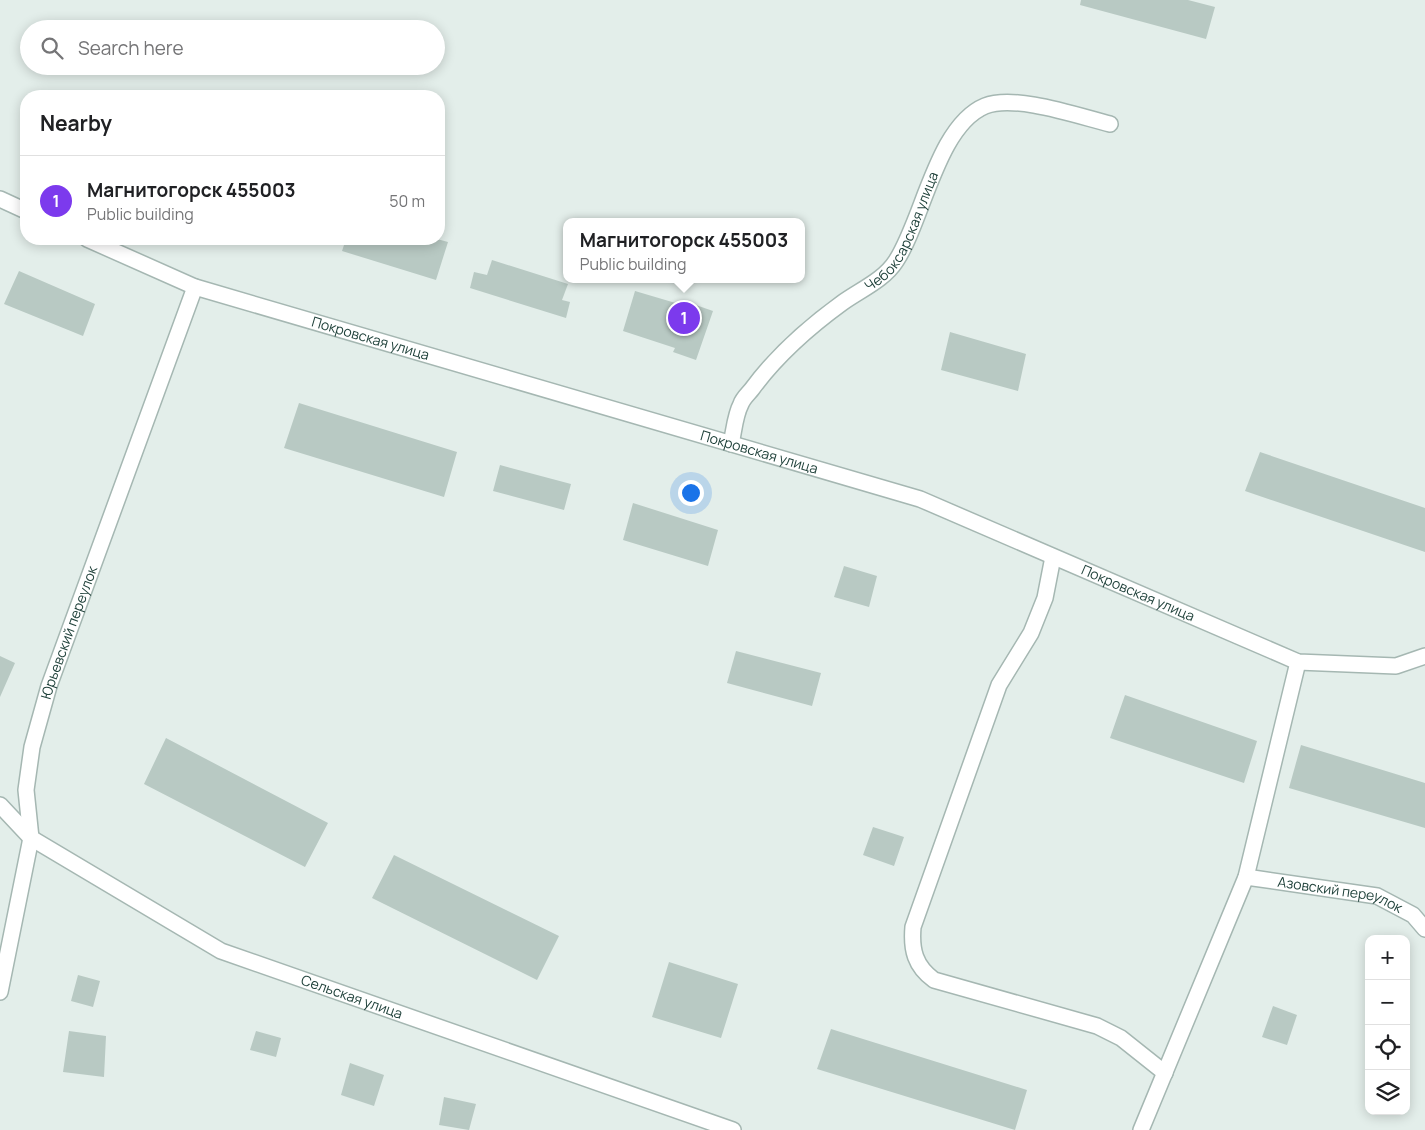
<!DOCTYPE html>
<meta charset="utf-8">
<style>
:root{--surface:#fff;--page:#f6f6f6;--text:#202124;--muted:#757577;--line:#e0e0e0;--accent:#7c3aed}
body{margin:0;font-family:Manrope,sans-serif;background:var(--page);color:var(--text)}
.controls{position:absolute;right:15px;bottom:15px;display:grid;overflow:hidden;border-radius:10px;box-shadow:0 2px 12px #0003}
.controls button{width:45px;height:45px;display:grid;place-items:center;padding:0;border:0;border-bottom:1px solid var(--line);background:var(--surface);color:var(--text);font:25px sans-serif}
.you{position:absolute;left:690px;top:492px;width:18px;height:18px;margin:-12px;border:4px solid #fff;border-radius:50%;background:#1a73e8;box-shadow:0 0 0 8px #1a73e833}
.badge{display:grid;place-items:center;width:32px;height:32px;border-radius:50%;background:var(--accent);color:#fff;font-size:16px;font-weight:700}
.pin{position:absolute;translate:-50% -50%;border:2px solid #fff;box-shadow:0 1px 5px #0006}
.popup{position:absolute;left:563px;top:218px;width:242px;height:65px;box-sizing:border-box;display:grid;place-content:center;border-radius:10px;background:var(--surface);filter:drop-shadow(0 1px 4px #0005);font-size:16px;white-space:nowrap;color:var(--muted)}
.popup b{font-size:19px;color:var(--text)}
.popup::after{content:'';position:absolute;left:50%;top:100%;margin-left:-10px;border:10px solid transparent;border-top-color:var(--surface)}
.list{margin:0;padding:0;list-style:none}
h2{display:flex;justify-content:space-between;align-items:center;height:65px;margin:0;padding:0 20px;font-size:21px}
h2 small{font-size:16px;font-weight:400;color:var(--muted)}
.list li{display:grid;grid-template-columns:32px 1fr auto;gap:15px;align-items:center;box-sizing:border-box;height:90px;padding:0 20px;border-top:1px solid var(--line)}
.list b{display:block;font-size:19px;white-space:nowrap}
.list p{margin:0;font-size:16px;white-space:nowrap;color:var(--muted)}
.list em{font-size:16px;font-style:normal;color:var(--muted)}
.icon{flex:none;width:28px;height:28px;fill:none;stroke:currentColor;stroke-width:2;stroke-linecap:round;stroke-linejoin:round}
.map{position:relative;flex:none;width:1425px;height:1130px;overflow:hidden}
.search{position:absolute;background:var(--surface);box-shadow:0 2px 12px #0003;left:20px;top:20px;width:425px;height:55px;display:flex;align-items:center;gap:12px;box-sizing:border-box;padding:0 18px;border-radius:28px;color:var(--muted);font-size:19px}
.panel{position:absolute;background:var(--surface);box-shadow:0 2px 12px #0003;left:20px;top:90px;width:425px;height:155px;border-radius:20px}
.map>svg:first-child{display:block}
</style>
<div class="map">
<svg width="1425" height="1130" viewBox="0 0 1425 1130">
<rect width="100%" height="100%" fill="#e3eeea"/>
<path fill="#b8c9c3" d="M1081,0H1188L1215,7L1206,39L1080,5Z
M346,239H437L448,242L436,280L342,251Z
M492,260L568,284L562,300L570,302L566,318L470,288L474,272L487,275Z
M19,271L95,304L83,336L4,304Z
M635,291L689,307L690,303L713,311L696,360L673,352L675,348L623,331Z
M950,332L1026,354L1018,391L941,370Z
M299,403L457,452L444,497L284,448Z
M1260,452L1425,508V552L1245,491Z
M500,465L571,484L564,510L493,491Z
M633,503L718,530L708,566L623,540Z
M844,566L877,576L869,607L834,597Z
M736,651L821,673L812,706L727,683Z
M0,656L15,663L0,697Z
M1125,695L1257,741L1244,783L1110,738Z
M166,738L328,823L305,867L144,784Z
M1301,745L1425,783V828L1289,788Z
M873,827L904,837L894,866L863,855Z
M394,855L559,936L537,980L372,898Z
M669,962L738,984L721,1038L652,1017Z
M78,975L100,981L93,1007L71,1001Z
M1273,1006L1297,1015L1287,1045L1262,1037Z
M831,1029L1027,1090L1015,1130L817,1069Z
M69,1031L106,1036L104,1077L63,1072Z
M256,1031L281,1038L276,1057L250,1050Z
M350,1063L384,1075L374,1106L341,1095Z
M444,1097L476,1104L469,1130L439,1125Z"/>
<g fill="none" stroke-linecap="round" stroke-linejoin="round">
<g stroke="#a5b7b2" stroke-width="18">
<g id="street">
<path d="M0,199L26,211"/>
<path id="s1" d="M87,239L195,287L920,499L1298,662L1396,666L1425,656"/>
<path id="s2" d="M731,444C734,431 735,415 741,404C743,398 749,393 752,389C777,355 809,327 842,303C860,290 884,280 896,261C923,220 937,126 985,106C1015,94 1078,116 1110,124"/>
<path d="M1053,557L1045,598L1031,633L999,685L913,927C911,950 915,966 934,980L1097,1026L1121,1038L1165,1073"/>
<path id="s3" d="M0,805L31,838L221,951L733,1130"/>
<path id="s4" d="M1246,877L1377,896L1413,915L1425,929"/>
<path id="s5" d="M0,992L31,838L26,790L32,747L49,686L195,287"/>
<path d="M1141,1130L1246,877L1298,662"/>
</g>
</g>
<use href="#street" stroke="#fff" stroke-width="15"/>
</g>
<g text-anchor="middle" stroke-width="4" stroke-linejoin="round" paint-order="stroke">
<g font-size="14" fill="#20423b" stroke="#f4faf7">
<text dy="5" stroke="none"><textPath href="#s2" startOffset="282">Чебоксарская улица</textPath></text>
<text dy="5" stroke="none"><textPath href="#s1" startOffset="301">Покровская улица</textPath></text>
<text dy="5" stroke="none"><textPath href="#s1" startOffset="706">Покровская улица</textPath></text>
<text dy="5" stroke="none"><textPath href="#s1" startOffset="1111">Покровская улица</textPath></text>
<text dy="5" stroke="none"><textPath href="#s5" startOffset="369">Юрьевский переулок</textPath></text>
<text dy="5" stroke="none"><textPath href="#s4" startOffset="96">Азовский переулок</textPath></text>
<text dy="5" stroke="none"><textPath href="#s3" startOffset="405">Сельская улица</textPath></text>
</g>
</g>
</svg>
<div class="controls">
<button>+</button>
<button>−</button>
<button><svg class="icon" aria-label="locate" viewBox="0 0 24 24"><circle cx="12" cy="12" r="6"/><path d="M12 2v4M12 18v4M2 12h4M18 12h4"/></svg></button>
<button><svg class="icon" aria-label="layers" viewBox="0 0 24 24"><path d="M12 4l9 5-9 5-9-5zM3 14l9 5 9-5"/></svg></button>
</div>
<div class="you"></div>
<div class="pin badge" style="left:684px;top:318px">1</div>
<div class="popup"><b>Магнитогорск 455003</b>Public building</div>
<div class="search"><svg class="icon" aria-label="search" viewBox="0 0 24 24"><circle cx="10" cy="10" r="6"/><path d="M15 15l6 6"/></svg>Search here</div>
<section class="panel">
<h2>Nearby<small></small></h2>
<ul class="list">
<li><span class="badge">1</span><div><b>Магнитогорск 455003</b><p>Public building</p></div><em>50 m</em></li>
</ul>
</section>
</div>
